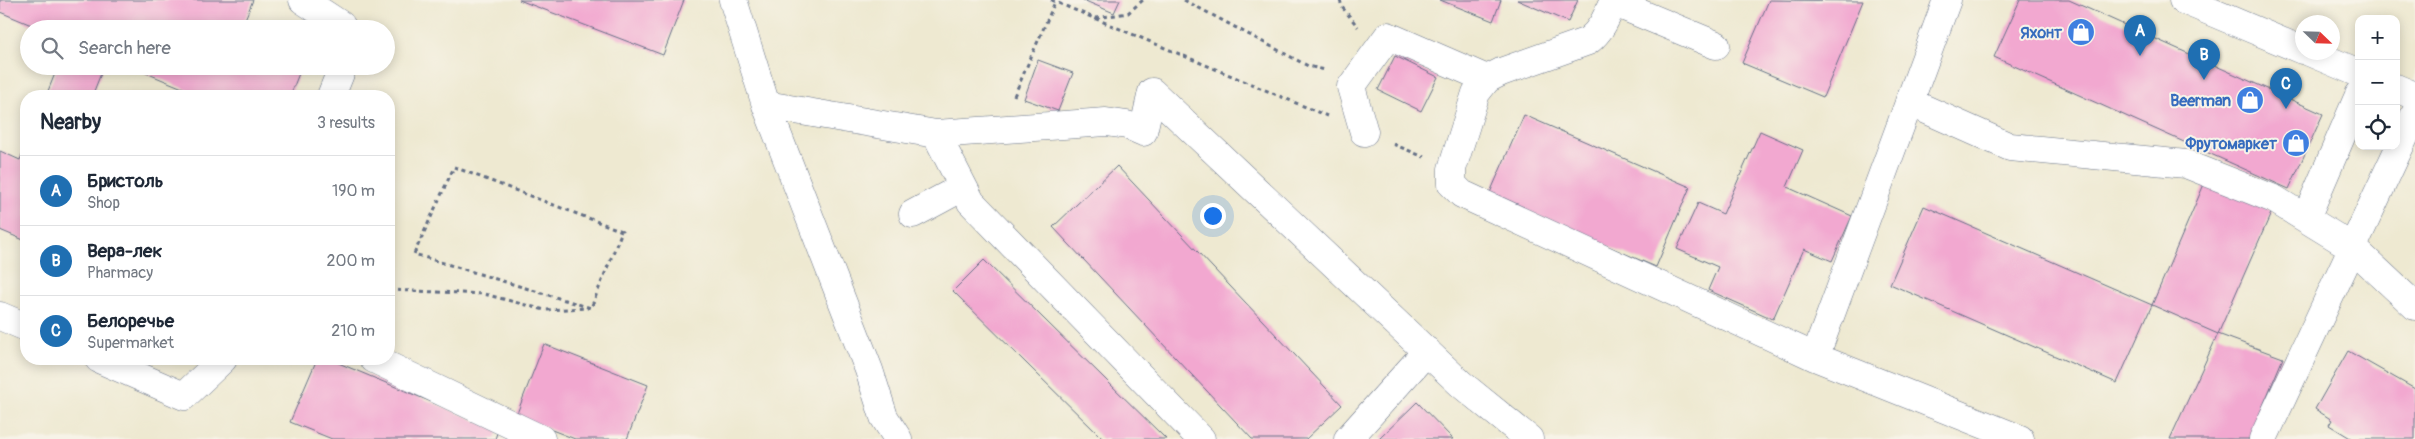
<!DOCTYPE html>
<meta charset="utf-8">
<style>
:root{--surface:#fff;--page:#f6f6f7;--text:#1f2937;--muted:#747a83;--line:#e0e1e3;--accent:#1f6fb2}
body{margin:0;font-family:Pangolin,sans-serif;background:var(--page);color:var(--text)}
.controls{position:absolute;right:15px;top:15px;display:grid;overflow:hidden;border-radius:10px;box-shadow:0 2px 12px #0003}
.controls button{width:45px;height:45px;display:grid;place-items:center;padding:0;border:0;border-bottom:1px solid var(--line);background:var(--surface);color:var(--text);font:25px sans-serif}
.compass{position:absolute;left:2295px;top:15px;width:45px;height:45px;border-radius:50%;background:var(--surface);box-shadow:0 2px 12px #0003;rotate:113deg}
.you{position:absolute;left:1212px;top:215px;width:18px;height:18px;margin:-12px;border:4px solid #fff;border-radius:50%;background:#1a73e8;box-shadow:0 0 0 8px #1a73e833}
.badge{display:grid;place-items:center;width:32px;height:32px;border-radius:50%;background:var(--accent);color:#fff;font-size:16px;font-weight:700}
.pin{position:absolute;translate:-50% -41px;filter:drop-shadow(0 1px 2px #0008)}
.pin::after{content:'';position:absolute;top:26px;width:18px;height:15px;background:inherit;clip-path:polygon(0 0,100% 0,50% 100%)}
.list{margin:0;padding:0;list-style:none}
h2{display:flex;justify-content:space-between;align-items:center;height:65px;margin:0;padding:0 20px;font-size:21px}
h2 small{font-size:16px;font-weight:400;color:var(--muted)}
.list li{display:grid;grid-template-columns:32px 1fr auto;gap:15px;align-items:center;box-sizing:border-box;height:70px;padding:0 20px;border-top:1px solid var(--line)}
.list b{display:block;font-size:19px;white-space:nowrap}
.list p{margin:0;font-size:16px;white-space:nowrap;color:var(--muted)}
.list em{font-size:16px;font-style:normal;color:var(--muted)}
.icon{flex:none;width:28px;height:28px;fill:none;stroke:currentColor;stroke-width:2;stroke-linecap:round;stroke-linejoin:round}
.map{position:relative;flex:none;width:2415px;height:439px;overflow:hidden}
.search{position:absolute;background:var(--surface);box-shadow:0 2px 12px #0003;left:20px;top:20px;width:375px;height:55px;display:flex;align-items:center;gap:12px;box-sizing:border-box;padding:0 18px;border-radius:28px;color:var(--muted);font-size:19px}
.panel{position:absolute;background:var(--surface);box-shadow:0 2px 12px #0003;left:20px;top:90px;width:375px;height:275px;border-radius:20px}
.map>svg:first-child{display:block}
</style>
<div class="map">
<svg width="2415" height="439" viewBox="0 0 2415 439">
<rect width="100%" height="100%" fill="#f7f3e8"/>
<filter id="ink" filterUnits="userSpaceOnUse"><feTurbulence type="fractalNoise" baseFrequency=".02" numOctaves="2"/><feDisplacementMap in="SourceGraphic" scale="10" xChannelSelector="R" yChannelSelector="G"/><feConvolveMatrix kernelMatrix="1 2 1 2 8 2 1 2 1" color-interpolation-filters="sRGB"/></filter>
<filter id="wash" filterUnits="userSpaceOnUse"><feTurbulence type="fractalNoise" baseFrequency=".0096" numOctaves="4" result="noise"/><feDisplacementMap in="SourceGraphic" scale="20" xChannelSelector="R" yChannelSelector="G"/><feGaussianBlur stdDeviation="1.12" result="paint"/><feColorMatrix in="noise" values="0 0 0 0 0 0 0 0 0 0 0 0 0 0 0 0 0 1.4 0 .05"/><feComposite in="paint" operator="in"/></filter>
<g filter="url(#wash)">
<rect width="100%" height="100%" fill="#eee9d1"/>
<g id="blocks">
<path fill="#f2a8d0" d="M0,0H253L241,29H41L0,12Z
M519,0H684L663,55Z
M1083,0H1120L1114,13Z
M1440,0H1501L1493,21Z
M1517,0H1578L1568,22Z
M1769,0L1863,1L1823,97L1742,63Z
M2020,0H2069L2323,114L2289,189L1994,57Z
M1395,56L1438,77L1421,111L1378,90Z
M1038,60L1073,73L1058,111L1024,99Z
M58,66H104L92,96H46Z
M129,66H302L290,96H202Z
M1524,115L1690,187L1656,267L1489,195Z
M1760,131L1803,150L1787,187L1852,216L1832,261L1804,249L1773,319L1708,290L1718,267L1677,249L1698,203L1723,214Z
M26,145V241L0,230V151L20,160Z
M1117,166L1342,405L1306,439H1252L1053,227Z
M2205,182L2272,211L2218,334L2152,305Z
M1924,206L2152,305L2117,383L1890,284Z
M984,260L1166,439H1103L953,291Z
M2218,334L2283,358L2249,439H2170Z
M544,344L648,385L627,439H575L516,416Z
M2348,351L2415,389V439H2352L2329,425L2332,420L2315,409Z
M317,359H329L498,430L495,439H332L290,422Z
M1417,402L1453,439H1379Z"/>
</g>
</g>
<g filter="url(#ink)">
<use href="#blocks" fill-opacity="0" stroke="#657086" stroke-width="1"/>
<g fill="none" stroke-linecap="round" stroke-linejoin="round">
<g stroke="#657086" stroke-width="29">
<path id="minor" d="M303,0L341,25L343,29
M733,0L766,105L869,370L884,417L898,439
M1614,0C1607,16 1602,30 1588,41L1501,72L1487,79L1476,93L1452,169V184L1462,194L1815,357L2020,439
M2183,0L2302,50
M1613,2L1716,45
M2309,52L2359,73
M2396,88L2415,96
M331,96L343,66
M1909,102L2010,147L2186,164L2274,199L2352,247L2415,306
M766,105L936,134L1106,122L1127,125L1143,132L1152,92L1461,384L1529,439
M1364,132L1351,87L1388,36L1487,79
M936,134L971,202L1201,439
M913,214L963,187
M2306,218L2359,95
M0,316L26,327
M1815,357L1947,0
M99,359L184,396L223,359
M374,359L541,439
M1348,439L1427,351
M2263,439L2415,114"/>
</g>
<path stroke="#657086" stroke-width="3" stroke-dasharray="4 4" stroke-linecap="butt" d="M1051,0L1327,116
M1184,0L1308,66L1325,70
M1340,0L1342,7L1358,27
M1096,18L1128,13L1143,0
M1014,96L1055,2
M1393,144L1424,157
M454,167L622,231L591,308L414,254Z
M389,290L484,294L545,310L588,308"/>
<use href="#minor" stroke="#fff" stroke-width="28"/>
</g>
</g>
<defs>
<g id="shop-disc" transform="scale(1.4375)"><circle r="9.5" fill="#3f7fe0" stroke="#f7f3e8"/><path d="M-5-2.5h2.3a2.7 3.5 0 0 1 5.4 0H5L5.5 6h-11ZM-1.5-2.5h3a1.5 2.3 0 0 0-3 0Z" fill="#fff"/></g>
</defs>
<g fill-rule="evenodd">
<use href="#shop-disc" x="2081" y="32"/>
<use href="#shop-disc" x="2250" y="100"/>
<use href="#shop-disc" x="2296" y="143"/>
</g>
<g text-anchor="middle" stroke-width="4" stroke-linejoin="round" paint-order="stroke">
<g font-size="16" font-weight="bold" fill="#366cbe" stroke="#f7f3e8" text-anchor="end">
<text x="2062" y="38">Яхонт</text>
<text x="2231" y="106">Beerman</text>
<text x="2277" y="149">Фрутомаркет</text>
</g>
</g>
</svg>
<div class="controls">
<button>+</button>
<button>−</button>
<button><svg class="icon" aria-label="locate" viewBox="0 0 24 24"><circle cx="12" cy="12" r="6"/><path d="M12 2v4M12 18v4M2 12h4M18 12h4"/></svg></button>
</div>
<svg class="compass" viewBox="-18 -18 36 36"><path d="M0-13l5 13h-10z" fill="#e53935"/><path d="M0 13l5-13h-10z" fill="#747a83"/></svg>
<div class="you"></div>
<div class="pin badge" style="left:2140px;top:56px">A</div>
<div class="pin badge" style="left:2204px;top:80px">B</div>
<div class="pin badge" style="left:2286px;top:109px">C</div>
<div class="search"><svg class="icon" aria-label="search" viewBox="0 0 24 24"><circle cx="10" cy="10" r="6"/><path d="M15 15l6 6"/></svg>Search here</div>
<section class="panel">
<h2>Nearby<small>3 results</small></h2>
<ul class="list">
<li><span class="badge">A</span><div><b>Бристоль</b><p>Shop</p></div><em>190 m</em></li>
<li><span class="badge">B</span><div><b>Вера-лек</b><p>Pharmacy</p></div><em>200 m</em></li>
<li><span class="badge">C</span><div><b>Белоречье</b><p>Supermarket</p></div><em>210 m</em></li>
</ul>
</section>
</div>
